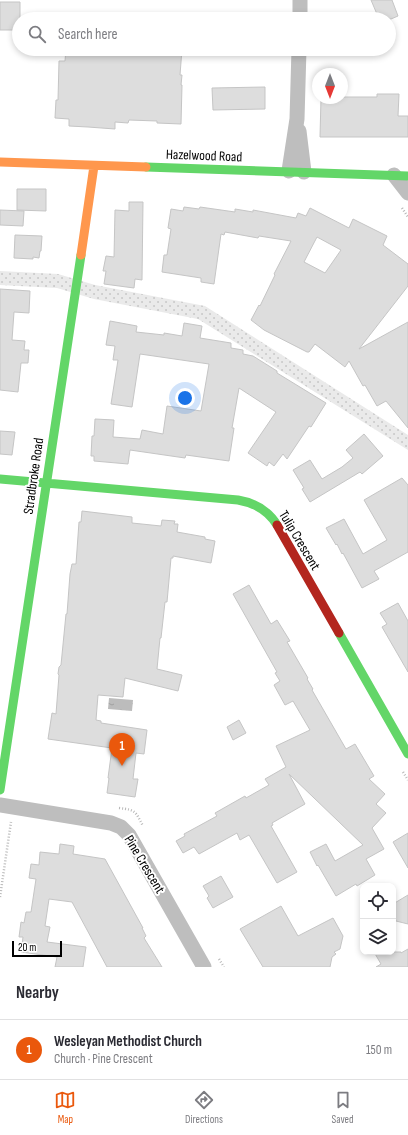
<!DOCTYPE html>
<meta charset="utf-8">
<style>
:root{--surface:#fff;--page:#f7f7f7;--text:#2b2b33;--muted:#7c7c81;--line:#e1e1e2;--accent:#ea580c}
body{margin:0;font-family:"Sofia Sans Condensed",sans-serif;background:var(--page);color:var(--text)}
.controls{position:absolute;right:12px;bottom:12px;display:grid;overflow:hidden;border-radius:8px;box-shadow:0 2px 6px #0003}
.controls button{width:36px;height:36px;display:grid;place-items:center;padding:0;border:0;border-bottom:1px solid var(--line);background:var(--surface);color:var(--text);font:20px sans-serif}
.compass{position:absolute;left:312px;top:68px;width:36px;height:36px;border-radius:50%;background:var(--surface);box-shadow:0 2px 6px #0003;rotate:180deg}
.scale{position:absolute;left:12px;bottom:10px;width:50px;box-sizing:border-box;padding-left:4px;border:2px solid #000;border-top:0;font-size:11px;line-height:14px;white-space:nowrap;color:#000;-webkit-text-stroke:3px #fff;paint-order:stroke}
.you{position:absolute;left:185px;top:398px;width:14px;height:14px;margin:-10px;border:3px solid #fff;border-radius:50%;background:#1a73e8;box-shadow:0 0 0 6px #1a73e833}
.badge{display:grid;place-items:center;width:26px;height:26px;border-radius:50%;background:var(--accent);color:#fff;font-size:13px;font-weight:700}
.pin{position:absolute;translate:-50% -33px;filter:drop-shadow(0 1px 2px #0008)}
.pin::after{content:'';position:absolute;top:21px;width:14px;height:12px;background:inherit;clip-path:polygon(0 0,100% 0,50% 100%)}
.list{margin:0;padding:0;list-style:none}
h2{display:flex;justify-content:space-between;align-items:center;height:52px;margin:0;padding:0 16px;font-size:17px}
h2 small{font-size:13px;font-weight:400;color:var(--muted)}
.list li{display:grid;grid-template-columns:26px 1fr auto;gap:12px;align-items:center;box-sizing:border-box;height:60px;padding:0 16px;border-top:1px solid var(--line)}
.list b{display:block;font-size:15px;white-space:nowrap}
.list p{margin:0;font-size:13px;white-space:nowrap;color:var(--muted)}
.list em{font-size:13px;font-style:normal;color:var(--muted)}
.icon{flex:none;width:22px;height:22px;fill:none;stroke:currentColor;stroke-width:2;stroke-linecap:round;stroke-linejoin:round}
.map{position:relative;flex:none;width:408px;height:967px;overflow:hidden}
.search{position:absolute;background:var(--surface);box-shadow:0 2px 6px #0003;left:12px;right:12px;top:12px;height:44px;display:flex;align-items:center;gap:10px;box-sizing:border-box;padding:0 14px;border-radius:22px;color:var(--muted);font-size:15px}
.sheet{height:112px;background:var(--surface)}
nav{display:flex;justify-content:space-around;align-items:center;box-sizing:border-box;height:56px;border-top:1px solid var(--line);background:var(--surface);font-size:11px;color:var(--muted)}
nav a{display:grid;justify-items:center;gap:2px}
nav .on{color:var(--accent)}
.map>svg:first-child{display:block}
</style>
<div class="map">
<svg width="408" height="967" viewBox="0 0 408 967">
<defs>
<pattern id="grass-dots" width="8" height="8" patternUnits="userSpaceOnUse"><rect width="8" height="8" fill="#eaeaea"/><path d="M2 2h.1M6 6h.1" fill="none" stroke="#c7c7c7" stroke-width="1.8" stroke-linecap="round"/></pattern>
<pattern id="water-ripples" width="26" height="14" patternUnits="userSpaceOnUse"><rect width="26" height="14" fill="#bcbcbc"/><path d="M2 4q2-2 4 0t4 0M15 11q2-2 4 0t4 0" fill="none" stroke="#a0a0a0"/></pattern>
</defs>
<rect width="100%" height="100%" fill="#fff"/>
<path fill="url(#grass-dots)" d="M0,271L58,274L95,285L205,306L408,435V450L198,319L94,299L57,288L0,285Z"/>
<path fill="url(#water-ripples)" d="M109,698L133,700L132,711L108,709Z"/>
<path fill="#ddd" stroke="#c5c5c5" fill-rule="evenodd" d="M371,0H392L398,16L391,19H379Z
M0,2H20V19H19V30H0Z
M66,49H182L180,75H182L181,85H182L181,124L157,123V121L129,120L128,123L115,122V129L88,127L69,126V119L55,118L56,100H58L59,61H65Z
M265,87V109L213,110L212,88Z
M377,94H399L398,116H408V137H320L321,98H342V97H377Z
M17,189H46V211L17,210Z
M129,202H143L142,280L135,279L134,288L104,284L106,271H103L106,256L114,257L115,210L129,211Z
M184,207L199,209L200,207L235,212V209L253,212V210L296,218L298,213L306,216L310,208L349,228L353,219L387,236L383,245L408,264V286L359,349L408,322V428L386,401L377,406L365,385L363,386L349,361L345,367L315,344L309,352H307L264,330L251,320L259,305L260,306L275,275L274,274L291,241L259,236L258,238L225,232L224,235L221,234L214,284L201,282V278L162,272L164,255H167L171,229L168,228L171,209L183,211ZM317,237L341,250L325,273L304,262Z
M0,210L24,211L23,226L0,225Z
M15,235L42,236L41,251H40L39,258L33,257V259L14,258Z
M0,289L30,291L29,313L14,312L12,340L25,341L24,350H29L28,363H21L18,392L0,390Z
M110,321L137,326L136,332L164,335V333L182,336L184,323L202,326L200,338L231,343V348L243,350V354L253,356L277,371V373L326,403L311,427L309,426L287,459L283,454L274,466L269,462L267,466L248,453L276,412L239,388L232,428H234L229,461L186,455L185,458L130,450L128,464L94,461V456H91L92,436H94L95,419L114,420L113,437L140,439L142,430L163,434L167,406L201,411L209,364L140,354L132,407L111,404L118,360H113L115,346L106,345Z
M0,431L15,432L12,455L0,454Z
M364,434L383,456L362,474L360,472L310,502L302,489L304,488L293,470L310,460L322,479L342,467L353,458L346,450Z
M402,478L408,485V552L374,571L379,579L362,588L343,553L342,554L337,544L336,545L326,528L344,519L363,554L387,540L364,500Z
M82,511L132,517V523L161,526L162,520L175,521L174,524H178L177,532L205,537V539L215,541L211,563L173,556V558H171L167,602H165L161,638H160L157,669L182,675L178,691L125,678L123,697L98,695L96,720L101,721V723L147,730L144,754L136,753L133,779H138L135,797L107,793L109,778H108L112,748L48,739L52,713L56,714L59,675L58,674L59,667L61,665L66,614H67L70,574L72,564H76L79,522H81Z
M249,585L271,624L277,620L290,641L287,642L308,678L307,679L313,689L312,690L346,749L355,744L374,776L369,779L385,794L376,804L386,813L372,828L384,849L366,859L375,875L357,886L356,884L336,896L318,865L317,866L310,852L326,844L335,861L363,845L289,774L305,804L272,823L273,825L271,826L297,872L277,883L249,835L240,840L237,833L199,854L194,847L183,853L176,841L185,836L184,834L217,816L215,813L245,796L246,798L269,785L265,779L286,767L276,746L310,730L293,701L285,705L274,685L280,681L275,673L277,672L233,594Z
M398,603L408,621V672L382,627L387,624L380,613Z
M239,720L246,733L233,740L227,727Z
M408,833V868L393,842Z
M60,844L74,846L73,854L105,859L143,928H142L146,936L144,938L162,967H107L72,902L49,899L45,926L50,927L47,942L86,947L83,967H55L57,957L21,952L23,937H19L21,922L24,923L26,912H31L36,879L29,878L31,864L39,865L40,852L59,854Z
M221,876L233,897L213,908L207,898L209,896L203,886Z
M408,895V924L396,921L393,916V904Z
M281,906L298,936L333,918L343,936L340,949L334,952L336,954L332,957L330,967H263L240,929Z
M408,949V967H376L381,964L374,952H401V953Z"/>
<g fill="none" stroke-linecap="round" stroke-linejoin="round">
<path stroke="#b8b8b8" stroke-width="2.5" stroke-dasharray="1 2" stroke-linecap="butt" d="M402,208L408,217
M403,772L408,780
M119,808C136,810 135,811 143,826
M0,897L11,822
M219,959L224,967"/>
<path stroke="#bebebe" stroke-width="15" d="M300,19V0
M299,131L304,172
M289,171L297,119L299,49
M394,175L408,193
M0,805L111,823L121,827L129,835L204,967"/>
<path stroke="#63d668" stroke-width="9" d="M146,167L408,176
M0,479L238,500C255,503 268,510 277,525
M339,633L408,754
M0,790L81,255"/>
<path stroke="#ff974d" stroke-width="9" d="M0,162L146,167
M81,255L94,166"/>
<path stroke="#b3261e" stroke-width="9" d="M277,525L339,633"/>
</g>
<g text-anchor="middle" stroke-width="4" stroke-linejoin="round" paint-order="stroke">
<g font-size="14" fill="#000" stroke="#fff">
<text transform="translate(204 155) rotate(2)" y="5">Hazelwood Road</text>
<text transform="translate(33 476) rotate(-82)" y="5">Stradbroke Road</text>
<text transform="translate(300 540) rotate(59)" y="5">Tulip Crescent</text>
<text transform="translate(145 864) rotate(59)" y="5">Pine Crescent</text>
</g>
</g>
</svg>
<div class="controls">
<button><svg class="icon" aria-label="locate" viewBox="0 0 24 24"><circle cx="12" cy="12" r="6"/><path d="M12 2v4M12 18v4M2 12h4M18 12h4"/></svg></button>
<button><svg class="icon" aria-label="layers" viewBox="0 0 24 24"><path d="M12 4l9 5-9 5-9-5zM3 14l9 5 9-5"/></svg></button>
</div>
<svg class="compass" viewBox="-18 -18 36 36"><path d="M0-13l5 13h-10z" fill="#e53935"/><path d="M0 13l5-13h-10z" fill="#7c7c81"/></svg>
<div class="scale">20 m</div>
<div class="you"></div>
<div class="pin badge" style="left:122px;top:766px">1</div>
<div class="search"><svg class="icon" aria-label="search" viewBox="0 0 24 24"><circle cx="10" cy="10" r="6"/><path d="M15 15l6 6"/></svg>Search here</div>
</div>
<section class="sheet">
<h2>Nearby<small></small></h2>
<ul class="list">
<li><span class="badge">1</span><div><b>Wesleyan Methodist Church</b><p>Church · Pine Crescent</p></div><em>150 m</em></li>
</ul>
</section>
<nav>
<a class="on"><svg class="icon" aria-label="map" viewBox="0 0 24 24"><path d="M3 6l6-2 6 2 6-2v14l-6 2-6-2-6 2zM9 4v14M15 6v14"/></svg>Map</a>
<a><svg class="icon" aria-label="directions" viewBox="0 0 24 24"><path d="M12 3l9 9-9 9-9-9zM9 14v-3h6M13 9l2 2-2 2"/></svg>Directions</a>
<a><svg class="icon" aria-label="saved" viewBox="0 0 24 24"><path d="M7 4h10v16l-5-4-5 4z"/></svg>Saved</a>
</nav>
